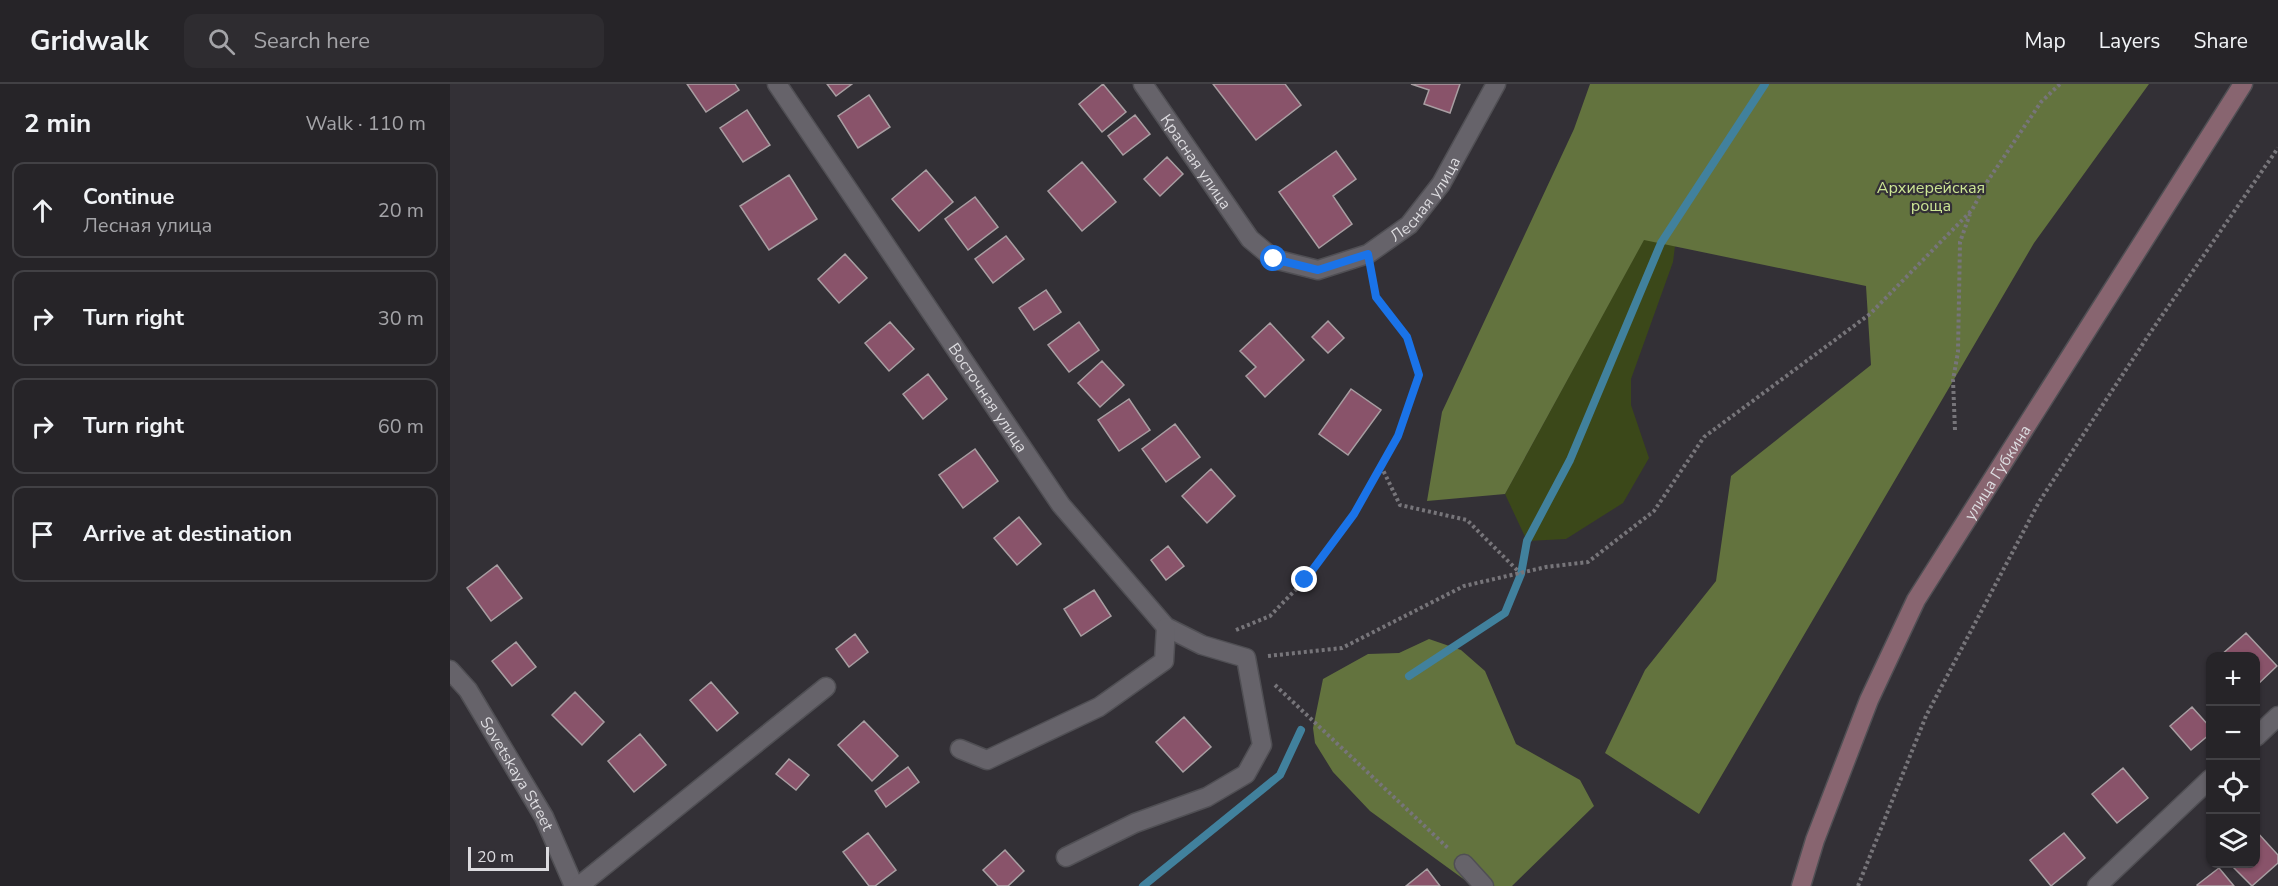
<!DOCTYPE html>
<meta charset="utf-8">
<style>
:root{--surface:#262428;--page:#2e2c30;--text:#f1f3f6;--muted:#a4a4a8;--line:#424145}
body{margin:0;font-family:"Nunito Sans",sans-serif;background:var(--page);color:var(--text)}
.controls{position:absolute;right:18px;bottom:18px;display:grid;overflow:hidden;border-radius:12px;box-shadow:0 2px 4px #0004}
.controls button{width:54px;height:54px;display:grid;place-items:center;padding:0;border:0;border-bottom:2px solid var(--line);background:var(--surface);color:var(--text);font:30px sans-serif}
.scale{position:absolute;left:18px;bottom:15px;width:81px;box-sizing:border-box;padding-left:6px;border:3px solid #dcdbdf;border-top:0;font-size:16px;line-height:21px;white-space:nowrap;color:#dcdbdf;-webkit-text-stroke:4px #333036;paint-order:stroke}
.stop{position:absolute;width:18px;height:18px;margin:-14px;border:4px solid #1a73e8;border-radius:50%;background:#fff}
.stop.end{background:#1a73e8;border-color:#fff;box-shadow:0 2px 6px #0008}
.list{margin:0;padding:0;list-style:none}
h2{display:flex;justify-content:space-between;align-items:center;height:78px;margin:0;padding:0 24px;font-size:26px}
h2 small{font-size:20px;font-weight:400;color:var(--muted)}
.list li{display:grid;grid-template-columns:39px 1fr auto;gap:18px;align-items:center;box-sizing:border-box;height:96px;margin:0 12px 12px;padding:0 12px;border:2px solid var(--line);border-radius:12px}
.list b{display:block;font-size:22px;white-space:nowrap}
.list p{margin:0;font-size:20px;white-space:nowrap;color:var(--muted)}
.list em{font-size:20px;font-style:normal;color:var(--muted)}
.icon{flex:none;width:33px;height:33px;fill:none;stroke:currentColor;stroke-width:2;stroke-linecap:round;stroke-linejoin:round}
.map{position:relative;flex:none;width:1828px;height:802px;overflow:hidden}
header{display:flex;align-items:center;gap:36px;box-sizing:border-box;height:84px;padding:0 30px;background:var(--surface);border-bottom:2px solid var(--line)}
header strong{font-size:28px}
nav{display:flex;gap:33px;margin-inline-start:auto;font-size:21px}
.search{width:420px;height:54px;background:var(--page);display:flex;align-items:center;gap:15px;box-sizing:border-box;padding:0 21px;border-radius:12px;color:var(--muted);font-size:22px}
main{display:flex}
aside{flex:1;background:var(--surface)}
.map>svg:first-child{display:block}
</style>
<header>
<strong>Gridwalk</strong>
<div class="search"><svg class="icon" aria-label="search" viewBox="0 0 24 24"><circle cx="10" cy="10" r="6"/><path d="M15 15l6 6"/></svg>Search here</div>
<nav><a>Map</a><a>Layers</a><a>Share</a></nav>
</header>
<main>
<aside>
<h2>2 min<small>Walk · 110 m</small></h2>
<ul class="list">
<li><svg class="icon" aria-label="ahead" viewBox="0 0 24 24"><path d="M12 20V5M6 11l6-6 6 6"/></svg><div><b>Continue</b><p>Лесная улица</p></div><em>20 m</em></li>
<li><svg class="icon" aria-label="right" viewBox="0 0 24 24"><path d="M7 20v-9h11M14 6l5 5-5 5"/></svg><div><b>Turn right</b></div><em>30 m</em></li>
<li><svg class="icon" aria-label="right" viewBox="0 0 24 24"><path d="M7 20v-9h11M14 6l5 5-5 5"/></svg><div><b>Turn right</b></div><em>60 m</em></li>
<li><svg class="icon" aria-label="arrive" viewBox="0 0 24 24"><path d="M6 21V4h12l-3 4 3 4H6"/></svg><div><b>Arrive at destination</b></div></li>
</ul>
</aside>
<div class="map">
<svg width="1828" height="802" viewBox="0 0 1828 802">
<rect width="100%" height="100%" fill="#333036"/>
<path fill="#3b4819" d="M1194,155L1225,162L1223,178L1181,295V321L1199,374L1173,419L1116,455L1077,457L1055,410Z"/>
<path fill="#63733e" d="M1140,0H1699L1584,159L1249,730L1155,669L1195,586L1266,497L1281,392L1421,281L1416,202L1194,156L1055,410L977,417L992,328L1124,45Z
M979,555L1011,566L1035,587L1066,660L1130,696L1144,722L1062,802H1023L920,727L883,688L865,659L863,644L873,595L918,570L949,569Z"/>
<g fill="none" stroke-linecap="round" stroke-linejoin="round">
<path stroke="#41819d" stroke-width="8" d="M959,592L1055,529L1071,490L1077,457L1120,376L1211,159L1315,0
M693,802L830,691L851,646"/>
</g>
<path fill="#89536a" stroke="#a89ea2" stroke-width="1.5" d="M237,0H285L289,6L256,28Z
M377,0H402L386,12Z
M653,0L676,28L652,48L629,20Z
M763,0H835L851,21L806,56Z
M961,0H1010L1000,29L974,20L979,6Z
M419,11L440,43L408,64L388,32Z
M297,26L320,61L293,78L270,44Z
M685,31L700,50L673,71L658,52Z
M886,67L906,95L883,112L902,140L869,164L829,108Z
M717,73L733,90L710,112L694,95Z
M632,78L666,118L632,147L598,107Z
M476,86L503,118L469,147L442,115Z
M339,91L367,135L319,166L290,122Z
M525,113L548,143L518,166L495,135Z
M556,152L574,175L543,199L525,175Z
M395,170L417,194L389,219L368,195Z
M596,206L611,228L584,246L569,224Z
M878,237L894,254L878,269L862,253Z
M440,238L464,265L439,287L415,259Z
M629,238L649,266L619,288L598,261Z
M820,239L854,276L815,313L796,292L806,283L790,267Z
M652,277L674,301L650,323L628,299Z
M478,290L497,315L473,335L453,310Z
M901,305L931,326L898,371L869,350Z
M679,315L700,346L669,367L648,336Z
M725,340L750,373L716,398L692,365Z
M525,365L548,397L513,424L489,391Z
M761,385L785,412L757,439L732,412Z
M569,433L591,460L567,481L544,454Z
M718,462L734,482L716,496L701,476Z
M47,481L72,514L41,537L17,504Z
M644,506L661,532L631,552L614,525Z
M1796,549L1827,582L1806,602V572H1770Z
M405,550L418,568L399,583L386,565Z
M66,558L86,583L62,602L42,577Z
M261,598L288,629L267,647L240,616Z
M125,608L154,638L132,661L102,631Z
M1742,623L1760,643V650L1741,666L1720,642Z
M734,633L761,663L733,688L706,658Z
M414,637L448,672L422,697L388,661Z
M190,650L216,681L184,708L158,677Z
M339,675L359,691L346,706L326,690Z
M458,683L469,698L436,723L425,707Z
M1673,684L1698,714L1667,739L1642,710Z
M1806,747L1828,771V779L1802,802L1780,780H1806Z
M418,749L446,786L425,802H419L393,768Z
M1614,749L1635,774L1601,802L1580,776Z
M555,766L574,787L558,802H548L533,786Z
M1769,784L1784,802H1748L1747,801Z
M977,785L990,802H956Z"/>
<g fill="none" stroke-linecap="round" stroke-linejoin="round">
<g stroke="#504f54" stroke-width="21">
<g id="minor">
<path id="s1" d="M327,0L611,421L716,543L752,561L796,574L812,661L796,690L757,713L685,739L616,773"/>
<path id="s2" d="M693,0L800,155L824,175L868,186L918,170L959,141L991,100L1046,0"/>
<path id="s3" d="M0,586L18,606L94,733L124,802"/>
<path d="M1806,653L1828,632"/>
<path d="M510,665L537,676L649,623L714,577L716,543"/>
<path d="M1014,780L1034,802"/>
<path d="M129,802L376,603"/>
<path d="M1647,802L1760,695"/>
</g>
</g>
<g stroke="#504f54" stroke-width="21">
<g id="secondary">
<path id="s4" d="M1351,802L1365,756L1419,616L1466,516L1793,0"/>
</g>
</g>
<path stroke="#77757a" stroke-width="4" stroke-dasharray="3 3" stroke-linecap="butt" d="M1505,346L1503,296L1508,268L1510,158L1520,130
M931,382L950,421L1017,436L1070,489
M786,546L820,532L855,496L904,430L948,352L969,291L957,253L925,213L922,191
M818,572L892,564L1014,502L1096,483L1138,478L1204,427L1254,353L1420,230L1522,126L1537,98L1591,18L1610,0
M825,601L999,765
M1408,802L1476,632L1589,418L1700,249L1828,64"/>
<use href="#minor" stroke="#66636a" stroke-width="18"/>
<use href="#secondary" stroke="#886570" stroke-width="18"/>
</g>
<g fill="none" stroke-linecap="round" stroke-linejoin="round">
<path stroke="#1a73e8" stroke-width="8" d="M824,175L868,186L918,170L926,213L957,253L969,291L948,352L904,430L855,496"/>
</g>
<g text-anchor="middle" stroke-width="4.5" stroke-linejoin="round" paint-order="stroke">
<g font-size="16" fill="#dcdbdf" stroke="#333036">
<text dy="6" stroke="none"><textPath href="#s2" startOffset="94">Красная улица</textPath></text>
<text dy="6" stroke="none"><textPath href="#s2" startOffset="398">Лесная улица</textPath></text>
<text dy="6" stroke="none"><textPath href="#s1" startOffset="378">Восточная улица</textPath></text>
<text dy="6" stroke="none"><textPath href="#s4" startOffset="460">улица Губкина</textPath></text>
<text dy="6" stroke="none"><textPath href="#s3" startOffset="124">Sovetskaya Street</textPath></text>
</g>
<g font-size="16" fill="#cde695" stroke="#333036">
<text x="1481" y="109">Архиерейская<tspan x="1481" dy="18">роща</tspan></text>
</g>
</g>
</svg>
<div class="controls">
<button>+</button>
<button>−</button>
<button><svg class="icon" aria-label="locate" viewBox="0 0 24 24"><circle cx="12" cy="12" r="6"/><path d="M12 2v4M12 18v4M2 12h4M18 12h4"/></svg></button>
<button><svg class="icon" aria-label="layers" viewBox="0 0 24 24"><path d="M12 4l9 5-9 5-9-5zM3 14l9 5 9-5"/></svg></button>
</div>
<div class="scale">20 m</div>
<div class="stop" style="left:824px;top:175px"></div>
<div class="stop end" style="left:855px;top:496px"></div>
</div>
</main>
